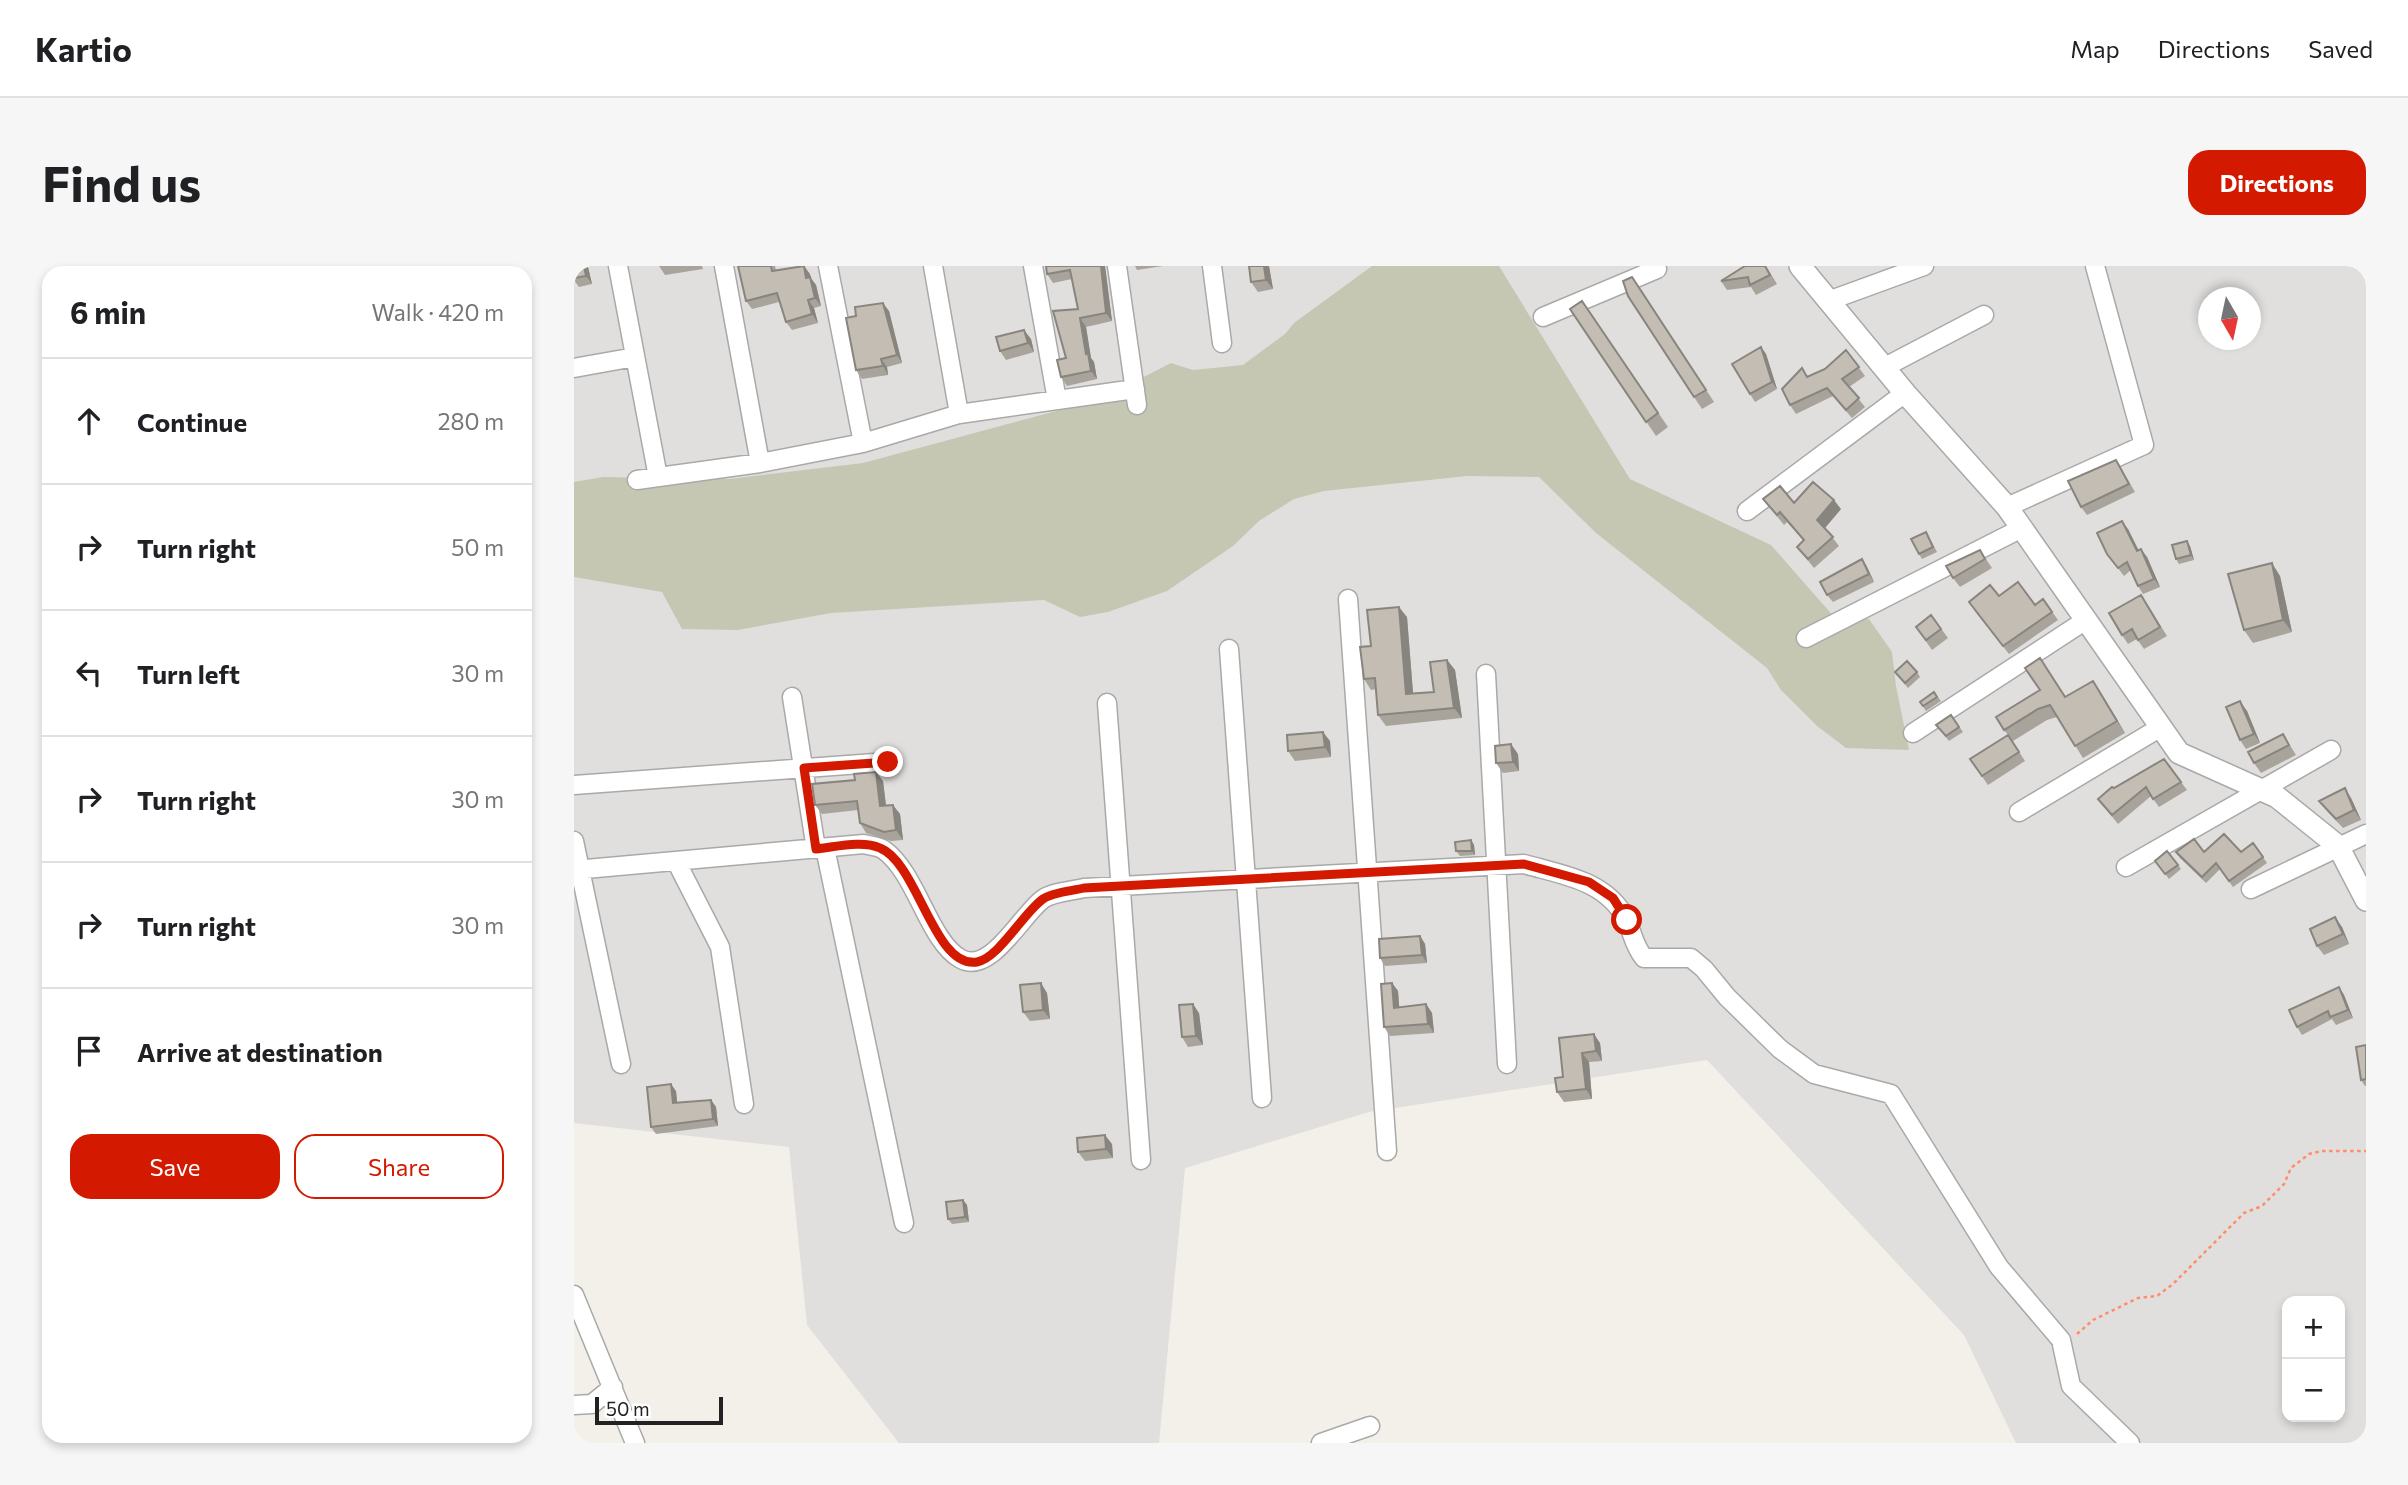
<!DOCTYPE html>
<meta charset="utf-8">
<style>
:root{--surface:#fff;--page:#f6f6f6;--text:#202124;--muted:#757577;--line:#e0e0e0;--accent:#d31a00}
body{margin:0;font-family:Commissioner,sans-serif;background:var(--page);color:var(--text)}
.controls{position:absolute;right:21px;bottom:21px;display:grid;overflow:hidden;border-radius:14px;box-shadow:0 4px 10px #0003}
.controls button{width:63px;height:63px;display:grid;place-items:center;padding:0;border:0;border-bottom:2px solid var(--line);background:var(--surface);color:var(--text);font:35px sans-serif}
.compass{position:absolute;left:1624px;top:21px;width:63px;height:63px;border-radius:50%;background:var(--surface);box-shadow:0 4px 10px #0003;rotate:171deg}
.scale{position:absolute;left:21px;bottom:18px;width:128px;box-sizing:border-box;padding-left:7px;border:4px solid #222;border-top:0;font-size:19px;line-height:24px;white-space:nowrap;color:#222;-webkit-text-stroke:5px #fff;paint-order:stroke}
.stop{position:absolute;width:21px;height:21px;margin:-16px;border:5px solid #d31a00;border-radius:50%;background:#fff}
.stop.end{background:#d31a00;border-color:#fff;box-shadow:0 2px 7px #0008}
.list{margin:0;padding:0;list-style:none}
h2{display:flex;justify-content:space-between;align-items:center;height:91px;margin:0;padding:0 28px;font-size:30px}
h2 small{font-size:23px;font-weight:400;color:var(--muted)}
.list li{display:grid;grid-template-columns:46px 1fr auto;gap:21px;align-items:center;box-sizing:border-box;height:126px;padding:0 28px;border-top:2px solid var(--line)}
.list b{display:block;font-size:26px;white-space:nowrap}
.list em{font-size:23px;font-style:normal;color:var(--muted)}
.actions{display:flex;gap:14px;padding:21px 28px}
.actions a{flex:1;padding:16px 0;border:2px solid var(--accent);border-radius:21px;text-align:center;font-size:24px;color:var(--accent)}
.actions .main{background:var(--accent);color:#fff}
.icon{flex:none;width:38px;height:38px;fill:none;stroke:currentColor;stroke-width:2;stroke-linecap:round;stroke-linejoin:round}
.map{position:relative;flex:none;width:1792px;height:1177px;overflow:hidden;border-radius:21px}
header{display:flex;align-items:center;gap:42px;box-sizing:border-box;height:98px;padding:0 35px;background:var(--surface);border-bottom:2px solid var(--line)}
header strong{font-size:33px}
nav{display:flex;gap:38px;margin-inline-start:auto;font-size:24px}
.intro{display:flex;align-items:center;justify-content:space-between;box-sizing:border-box;height:168px;padding:0 42px}
h1{margin:0;font-size:49px}
.button{padding:18px 32px;border-radius:21px;background:var(--accent);color:#fff;font-size:24px;font-weight:700}
main{display:flex;gap:42px;padding:0 42px}
aside{flex:1;background:var(--surface);border-radius:21px;box-shadow:0 4px 10px #0003}
.map>svg:first-child{display:block}
</style>
<header>
<strong>Kartio</strong>
<nav><a>Map</a><a>Directions</a><a>Saved</a></nav>
</header>
<div class="intro"><h1>Find us</h1><a class="button">Directions</a></div>
<main>
<aside>
<h2>6 min<small>Walk · 420 m</small></h2>
<ul class="list">
<li><svg class="icon" aria-label="ahead" viewBox="0 0 24 24"><path d="M12 20V5M6 11l6-6 6 6"/></svg><div><b>Continue</b></div><em>280 m</em></li>
<li><svg class="icon" aria-label="right" viewBox="0 0 24 24"><path d="M7 20v-9h11M14 6l5 5-5 5"/></svg><div><b>Turn right</b></div><em>50 m</em></li>
<li><svg class="icon" aria-label="left" viewBox="0 0 24 24"><path d="M17 20v-9H6M10 6l-5 5 5 5"/></svg><div><b>Turn left</b></div><em>30 m</em></li>
<li><svg class="icon" aria-label="right" viewBox="0 0 24 24"><path d="M7 20v-9h11M14 6l5 5-5 5"/></svg><div><b>Turn right</b></div><em>30 m</em></li>
<li><svg class="icon" aria-label="right" viewBox="0 0 24 24"><path d="M7 20v-9h11M14 6l5 5-5 5"/></svg><div><b>Turn right</b></div><em>30 m</em></li>
<li><svg class="icon" aria-label="arrive" viewBox="0 0 24 24"><path d="M6 21V4h12l-3 4 3 4H6"/></svg><div><b>Arrive at destination</b></div></li>
</ul>
<div class="actions"><a class="main">Save</a><a>Share</a></div>
</aside>
<div class="map">
<svg width="1792" height="1177" viewBox="0 0 1792 1177">
<rect width="100%" height="100%" fill="#f2f0e8"/>
<path fill="#e0dfde" fill-rule="evenodd" d="M0,0H1792V1177H1442L1390,1069L1133,794L795,846L611,902L585,1177H325L233,1059L215,881L0,857ZM1634,32H1676V74H1634ZM1713,1035H1766V1151H1713Z"/>
<path fill="#c5c7b3" d="M798,0H925L1056,213L1197,279L1262,353H1295L1318,386L1322,420L1335,484L1272,482L1243,460L1207,424L1193,402L1022,267L965,211L893,210L750,225L720,233L685,255L659,280L593,325L534,346L506,351L470,334L257,347L164,364L108,363L88,326L0,311V216L29,211L155,213L289,197L527,133L597,97L619,104L669,99L711,68L720,57Z"/>
<g fill="none" stroke-linecap="round" stroke-linejoin="round">
<g stroke="#a9a9a9" stroke-width="21">
<path id="minor" d="M44,0L84,211
M150,0L186,197
M254,0L289,177
M359,0L385,148
M459,0L483,134
M543,0L563,139
M638,0L648,77
M1254,35L1350,0
M969,51L1083,3L1082,0
M0,102L61,91
M1309,102L1410,49
M63,214L186,197L289,177L385,148L561,123
M1433,241L1570,179L1521,0
M1173,245L1331,127
M774,333L813,885
M1232,372L1448,262
M655,383L688,832
M912,408L933,798
M218,431L242,583
M533,437L567,894
M1339,467L1512,354
M0,519L314,496
M1445,546L1587,461
M0,575L47,798
M251,582L330,957
M102,595L146,681L170,838
M1552,601L1757,484
M0,604L290,578C296,580 305,580 310,584C343,608 355,676 387,693C417,709 448,648 469,633C479,626 498,625 510,622L950,598C988,609 1032,614 1052,653C1059,667 1059,678 1070,692H1117L1130,703L1153,731L1206,783L1240,808L1317,828L1425,1001L1487,1074L1497,1120L1556,1177
M1677,623L1792,568
M0,1029L61,1177
M0,1139L18,1138L39,1121
M747,1177L796,1160"/>
</g>
<g stroke="#a9a9a9" stroke-width="24">
<path id="tertiary" d="M1226,0L1331,127L1433,241L1605,487L1703,531L1764,580L1792,634"/>
</g>
<path stroke="#ff8d6c" stroke-width="2.5" stroke-dasharray="3.5 3.5" stroke-linecap="butt" d="M1503,1068L1519,1054L1564,1032L1583,1030L1599,1018L1670,947L1688,940L1710,918L1717,902L1735,888L1748,885H1792"/>
<use href="#minor" stroke="#fff" stroke-width="18"/>
<use href="#tertiary" stroke="#fff" stroke-width="21"/>
</g>
<path fill="#a8a39b" d="M0,0H19L14,1L18,18L5,21L0,14Z
M85,0H128L129,3L91,9Z
M164,0H201L202,4L236,8V11L242,19L247,40L240,42L244,57L218,64L212,56L205,36L178,43L172,35Z
M472,0H531L538,55L512,61L517,92L520,96L523,113L493,120L487,111L504,43L498,13L479,17L473,8Z
M561,0H589L563,4Z
M695,0L699,23L684,26L677,16Z
M1171,0H1192L1203,18L1182,29L1177,21L1153,24L1147,15Z
M1066,22L1140,136L1128,143L1120,131Z
M1008,35L1094,161L1082,170L996,43Z
M315,45L328,97L313,101L314,109L288,113L282,104Z
M457,73L460,86L432,94L426,85Z
M1187,81L1192,88L1203,123L1181,136L1176,128Z
M1272,84L1291,110L1275,121L1291,141L1278,152L1259,130L1222,148L1216,139L1234,110L1251,103Z
M1547,202L1561,226L1513,249L1507,241Z
M1189,233L1267,243L1251,262L1265,280L1240,302L1223,281L1230,275L1213,256L1210,259Z
M1554,263L1564,284L1573,291L1586,321L1569,328L1564,320L1557,304L1550,310L1533,288Z
M1355,271L1363,286L1348,293L1345,288Z
M1616,280L1620,294L1605,298L1602,293Z
M1288,293L1293,301L1300,316L1259,336L1253,329Z
M1412,293L1418,302L1386,321L1379,312Z
M1706,310L1718,366L1679,377L1670,364Z
M1425,330L1461,339L1469,333L1484,354L1435,388L1400,344Z
M1573,338L1593,370L1570,383L1563,373L1554,378L1548,369Z
M1357,349L1374,372L1358,384L1342,361Z
M833,351L839,428L860,426L873,394L881,404L888,452L812,460L804,449L802,423L797,424L790,413L797,380Z
M1466,392L1492,431L1527,427L1551,467L1509,492L1483,451L1473,454L1439,475L1430,464L1466,424Z
M1321,406H1343L1346,411L1334,422Z
M1360,426L1367,435L1352,445L1346,436Z
M1673,445L1686,477L1672,483L1666,474Z
M1377,449L1389,466L1375,475L1362,459Z
M1709,468L1722,489L1687,507L1680,497Z
M1434,469L1451,495L1414,519L1396,493Z
M756,475L757,491L721,495L714,485Z
M944,488L945,505L929,507L922,497Z
M1590,493L1613,524L1585,541L1577,530L1544,558L1524,533L1540,522Z
M309,515L312,539L326,548L329,574L317,575L292,567L286,557L284,544L248,548L241,539Z
M1777,532L1787,554L1769,562L1752,544L1745,535Z
M897,574L900,579L901,589L886,590L882,585Z
M1679,577L1693,597L1659,621L1646,603L1632,617L1606,592L1602,586H1667Z
M1593,585L1607,603L1595,613L1581,595Z
M1768,661L1775,678L1750,689L1743,680Z
M846,670L851,678L853,697L811,700L806,692Z
M818,717L824,725L825,741L852,738L858,747L860,767L816,770L810,761Z
M1765,721L1770,729L1779,752L1762,759L1758,753L1728,769L1723,761Z
M473,727L476,753L456,755L449,746Z
M625,747L629,779L614,781L608,771Z
M985,772L1026,777L1028,795L1015,796L1018,833L990,836L983,826L989,811Z
M1792,779V820H1791L1787,814Z
M102,825L103,837L137,834L142,841L144,860L82,868L77,861Z
M538,878L539,892L511,895L504,886Z
M389,934L393,939L395,956L378,958L374,953Z"/>
<path fill="#88847e" d="M10,0H13L14,1L18,18L12,10Z
M230,0L236,8L238,20L232,12Z
M527,0H531L538,55L532,47Z
M690,0H695L699,23L692,14Z
M236,11L242,19L247,40L241,32Z
M234,34L240,42L244,57L238,48Z
M309,37L315,45L328,97L323,89Z
M506,52L512,61L517,92L520,96L523,113L517,105L512,88Z
M450,64L457,73L460,86L454,77Z
M1187,81L1192,88L1203,123L1198,116Z
M307,93L313,101L314,109L309,100Z
M1260,234L1267,243L1250,263L1243,254Z
M1548,255L1554,263L1569,293L1563,285Z
M1613,275L1616,280L1620,294L1617,289Z
M1567,283L1573,291L1586,321L1580,313Z
M1288,293L1293,301L1300,316L1295,308Z
M1698,297L1706,310L1718,366L1709,354Z
M825,341L833,351L840,439L832,428Z
M873,394L881,404L888,452L880,442Z
M1519,415L1527,427L1551,467L1543,455Z
M1666,435L1673,445L1686,477L1680,468Z
M749,466L756,475L757,491L751,481Z
M937,478L944,488L945,505L939,496Z
M302,506L309,515L313,549L306,540Z
M1771,522L1777,532L1787,554L1780,544Z
M319,539L326,548L329,574L322,564Z
M897,574L900,579L901,589L898,585Z
M1761,651L1768,661L1775,678L1769,668Z
M846,670L851,678L853,697L848,689Z
M467,717L473,727L476,753L469,744Z
M818,717L824,725L826,750L820,742Z
M1765,721L1770,729L1779,752L1774,744Z
M619,738L625,747L629,779L622,770Z
M852,738L858,747L860,767L854,758Z
M1020,768L1026,777L1028,795L1022,785Z
M1008,787L1015,796L1018,833L1012,823Z
M97,818L102,825L104,844L99,837Z
M137,834L142,841L144,860L139,853Z
M531,869L538,878L539,892L532,883Z
M389,934L393,939L395,956L391,951Z"/>
<path fill="#c3bdb4" stroke="#88847e" stroke-width="2" d="M0,0H10L12,10L0,12Z
M164,0H197L198,5L230,0L232,12L236,11L241,32L234,34L238,48L212,56L203,27L172,35Z
M472,0H527L532,47L506,52L512,88L514,87L517,105L487,111L483,94L492,92L479,45L504,43L496,4L473,8Z
M675,0H690L692,14L677,16Z
M1171,0H1191L1196,9L1176,19L1174,11L1147,15Z
M1058,11L1132,124L1120,131L1054,30L1049,15Z
M1008,35L1084,147L1072,156L996,43Z
M309,37L323,89L307,93L309,100L282,104L272,52L282,50L281,41Z
M450,64L454,77L426,85L422,71Z
M1187,81L1198,116L1176,128L1158,98Z
M1272,84L1285,101L1268,113L1285,132L1272,144L1253,122L1216,139L1208,123L1228,102L1233,111L1251,103Z
M1542,194L1555,218L1507,241L1494,215Z
M1239,216L1260,234L1243,254L1259,271L1234,293L1223,281L1230,274L1206,246L1203,249L1189,233L1206,220L1220,237Z
M1548,255L1563,285L1567,283L1580,313L1564,320L1553,296L1544,302L1533,288L1523,267Z
M1352,266L1359,281L1345,288L1337,273Z
M1613,275L1617,289L1602,293L1598,279Z
M1406,284L1411,293L1379,312L1372,300Z
M1288,293L1295,308L1253,329L1246,316Z
M1698,297L1709,354L1670,364L1654,308Z
M1444,316L1461,339L1469,333L1478,346L1429,380L1395,336L1416,319L1425,330Z
M1567,329L1586,361L1564,374L1558,363L1548,369L1535,347Z
M825,341L832,428L860,426L856,396L873,394L880,442L804,449L801,412L790,413L786,381L797,380L793,344Z
M1357,349L1367,363L1352,374L1342,361Z
M1466,392L1491,431L1519,415L1543,455L1501,480L1476,439L1464,443L1430,464L1422,451L1466,424L1451,402Z
M1333,395L1343,406L1331,417L1321,406Z
M1360,426L1363,431L1349,440L1346,436Z
M1666,435L1680,468L1666,474L1652,441Z
M1377,449L1385,461L1372,470L1362,459Z
M749,466L751,481L714,485L713,469Z
M1709,468L1715,479L1680,497L1674,486Z
M1434,469L1445,486L1408,510L1396,493Z
M937,478L939,496L922,497L921,480Z
M1590,493L1607,516L1579,533L1572,521L1538,549L1524,533L1538,521L1540,522Z
M302,506L306,540L319,539L322,564L310,566L286,557L283,535L241,539L238,518L281,514L280,508Z
M1771,522L1780,544L1762,553L1745,535Z
M1650,568L1667,586L1679,577L1689,591L1655,615L1642,597L1628,611L1602,586L1620,573L1630,586Z
M897,574L898,585H882L881,576Z
M1593,585L1604,599L1591,608L1581,595Z
M1761,651L1769,668L1743,680L1736,663Z
M846,670L848,689L806,692L805,673Z
M467,717L469,744L449,746L446,719Z
M818,717L820,742L852,738L854,758L810,761L807,718Z
M1765,721L1774,744L1756,751L1754,745L1723,761L1715,744Z
M619,738L622,770L608,771L605,739Z
M1020,768L1022,785L1008,787L1012,823L983,826L981,812L989,811L985,772Z
M1792,779V813L1787,814L1782,781Z
M97,818L99,837L137,834L139,853L77,861L73,821Z
M531,869L532,883L504,886L503,872Z
M389,934L391,951L374,953L372,936Z"/>
<g fill="none" stroke-linecap="round" stroke-linejoin="round">
<path stroke="#d31a00" stroke-width="9" d="M314,496L230,502L242,583C262,581 288,574 306,582C344,597 360,703 403,696C425,692 450,646 469,633C479,626 498,625 510,622L950,598L1015,616L1039,632L1053,654"/>
</g>
</svg>
<div class="controls">
<button>+</button>
<button>−</button>
</div>
<svg class="compass" viewBox="-18 -18 36 36"><path d="M0-13l5 13h-10z" fill="#e53935"/><path d="M0 13l5-13h-10z" fill="#757577"/></svg>
<div class="scale">50 m</div>
<div class="stop" style="left:1053px;top:654px"></div>
<div class="stop end" style="left:314px;top:496px"></div>
</div>
</main>
